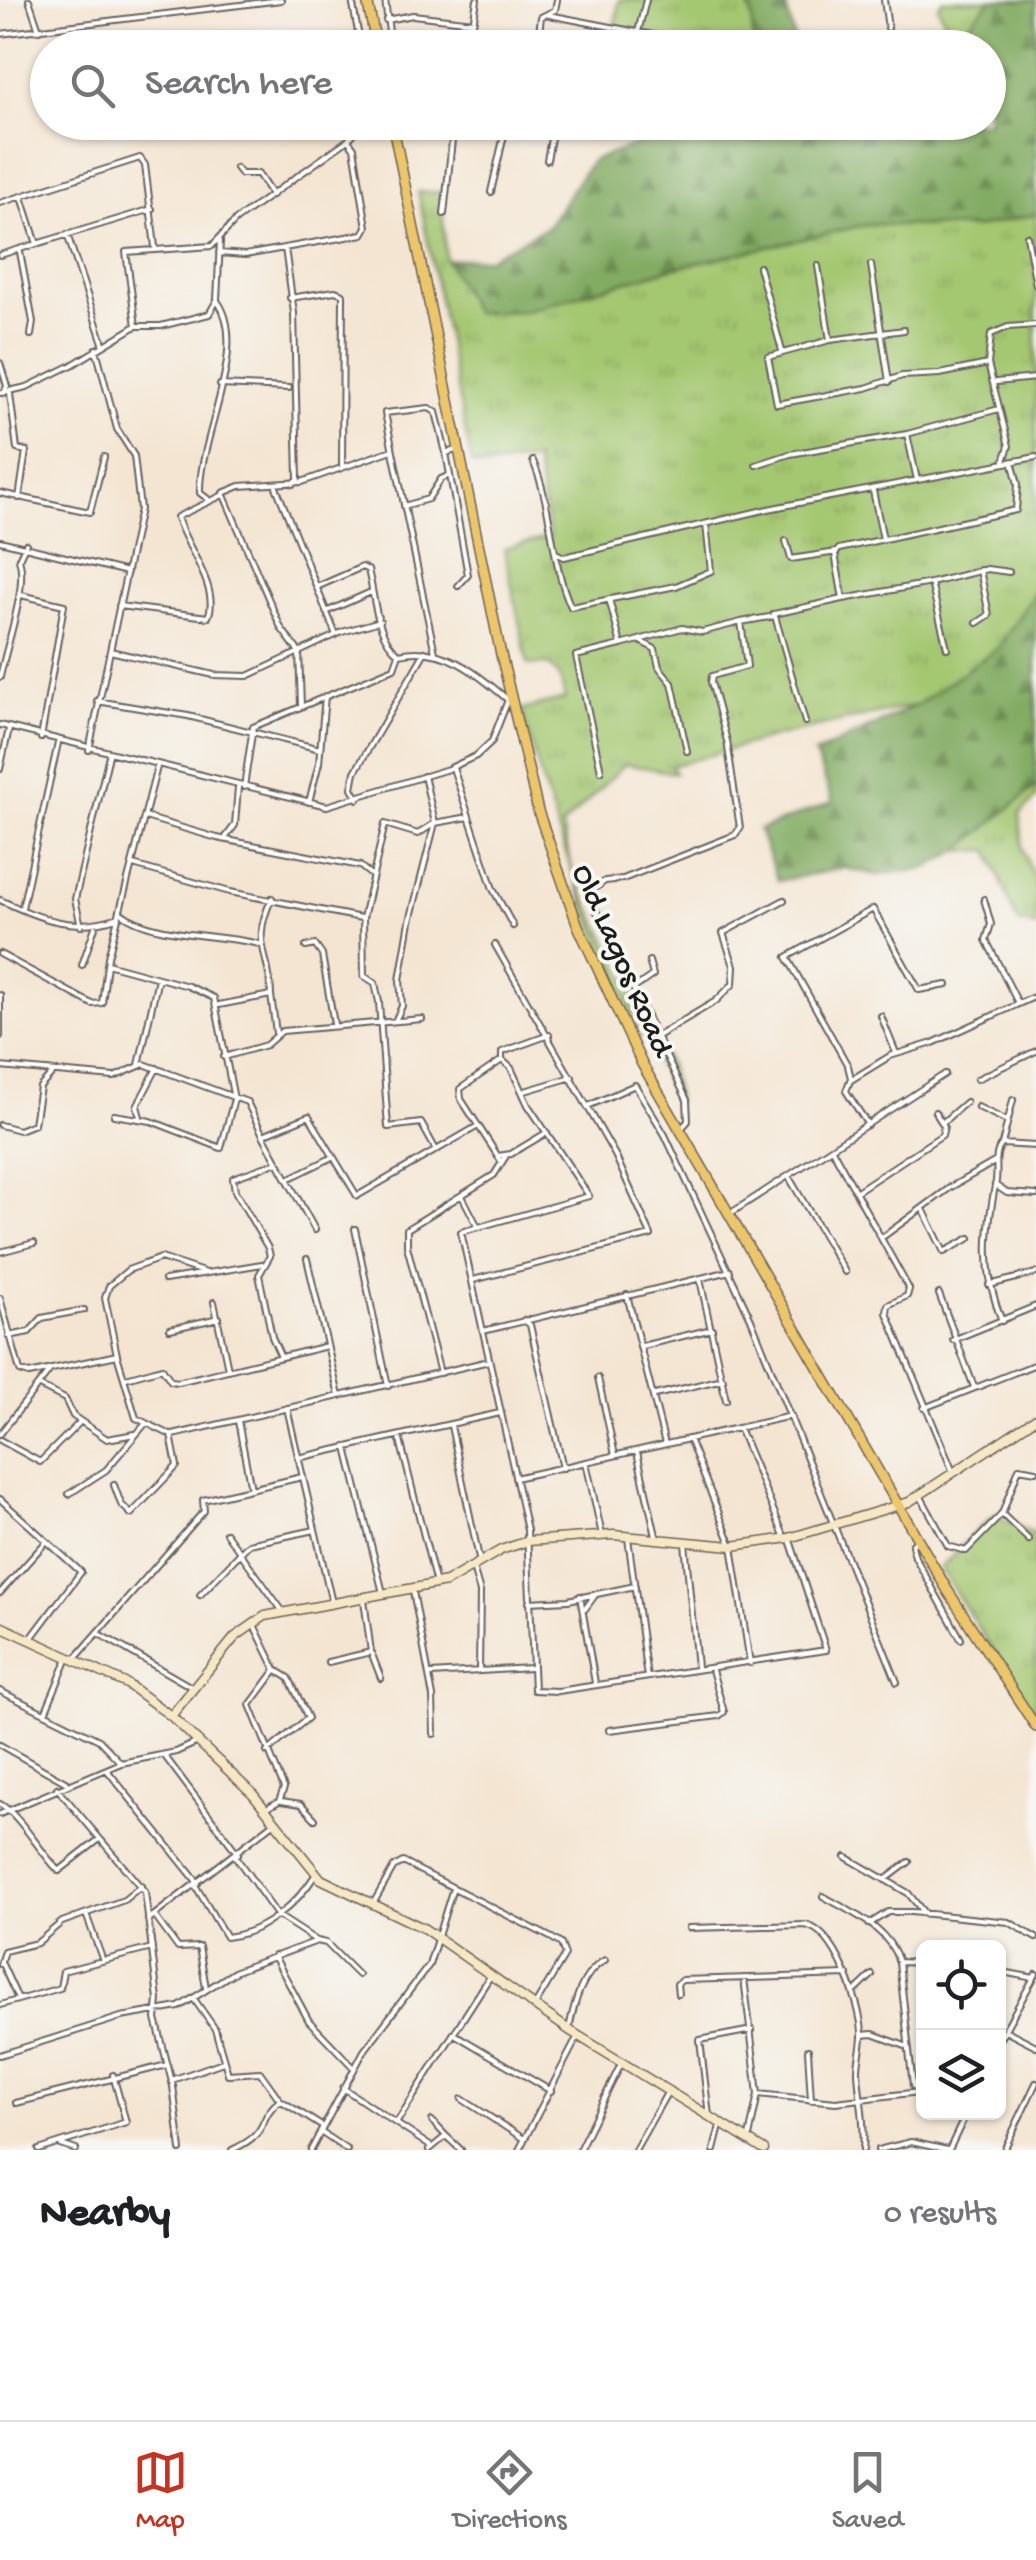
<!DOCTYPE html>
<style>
:root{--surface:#fff;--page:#f2f2f2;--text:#202124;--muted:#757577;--line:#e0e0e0;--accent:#c8321e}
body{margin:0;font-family:"Gochi Hand",sans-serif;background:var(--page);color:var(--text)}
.controls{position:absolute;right:30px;bottom:30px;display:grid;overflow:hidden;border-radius:15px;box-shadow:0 2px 8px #0004}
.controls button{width:90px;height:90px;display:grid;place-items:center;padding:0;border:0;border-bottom:2px solid var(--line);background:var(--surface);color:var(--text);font:50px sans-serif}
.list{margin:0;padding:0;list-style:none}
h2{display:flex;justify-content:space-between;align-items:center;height:130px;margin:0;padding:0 40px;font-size:42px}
h2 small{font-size:32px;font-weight:400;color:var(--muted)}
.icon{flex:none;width:55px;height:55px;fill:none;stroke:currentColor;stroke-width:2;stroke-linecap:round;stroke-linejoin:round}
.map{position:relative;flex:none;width:1036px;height:2150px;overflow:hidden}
.search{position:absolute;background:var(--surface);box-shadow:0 2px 8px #0004;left:30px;right:30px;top:30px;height:110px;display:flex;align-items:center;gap:25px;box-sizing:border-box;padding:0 35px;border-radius:55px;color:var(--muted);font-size:38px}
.sheet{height:270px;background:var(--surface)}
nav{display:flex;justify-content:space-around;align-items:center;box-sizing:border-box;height:140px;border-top:2px solid var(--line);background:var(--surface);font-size:28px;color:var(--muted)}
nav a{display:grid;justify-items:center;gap:5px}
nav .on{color:var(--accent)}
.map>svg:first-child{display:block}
</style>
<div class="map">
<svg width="1036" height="2150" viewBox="0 0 1036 2150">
<defs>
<pattern id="grass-tufts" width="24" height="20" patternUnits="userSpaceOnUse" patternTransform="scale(2.5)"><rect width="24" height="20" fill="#a4c771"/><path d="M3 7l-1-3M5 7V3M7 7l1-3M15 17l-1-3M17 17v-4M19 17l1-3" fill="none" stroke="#8daa61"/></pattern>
<pattern id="forest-firs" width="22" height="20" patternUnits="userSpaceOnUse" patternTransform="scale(2.5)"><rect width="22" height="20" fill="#83ac63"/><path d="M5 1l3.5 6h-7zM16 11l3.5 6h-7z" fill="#6a8b51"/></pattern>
</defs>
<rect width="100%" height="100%" fill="#f6f6f2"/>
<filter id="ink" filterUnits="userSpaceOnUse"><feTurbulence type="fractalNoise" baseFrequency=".01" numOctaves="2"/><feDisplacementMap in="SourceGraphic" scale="20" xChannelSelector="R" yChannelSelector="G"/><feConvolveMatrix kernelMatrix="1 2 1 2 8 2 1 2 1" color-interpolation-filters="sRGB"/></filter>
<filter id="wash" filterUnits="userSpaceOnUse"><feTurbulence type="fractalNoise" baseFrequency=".0048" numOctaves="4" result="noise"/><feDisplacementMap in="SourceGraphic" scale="40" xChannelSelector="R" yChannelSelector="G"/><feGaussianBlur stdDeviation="2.25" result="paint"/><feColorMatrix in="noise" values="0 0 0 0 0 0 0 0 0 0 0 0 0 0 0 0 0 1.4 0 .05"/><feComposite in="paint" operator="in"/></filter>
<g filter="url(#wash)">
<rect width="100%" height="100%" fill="#f4e5d2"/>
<path fill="url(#grass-tufts)" stroke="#607246" stroke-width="2.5" d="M619,0H746L752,15L753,47L611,48Z
M942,0H991L954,40L938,7Z
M418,192H441L446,260L475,312L524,311L668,269L870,224L975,228L1036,214V590L1023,614L998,648L917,705L789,733L671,766L675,773L625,764L562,826L573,873L670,1066L677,1102C606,967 561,857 522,710L565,699L560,676L548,664L528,665L504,549L550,537L535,460L487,467L472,465Z
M1036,786V798L1020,814L1023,849L1036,885V927L1017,921L989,850L958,851Z
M996,1515L1036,1535V1718L940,1568C961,1550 973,1530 996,1515Z"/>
<path fill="url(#forest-firs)" stroke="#506440" stroke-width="2.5" d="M746,0H784L797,47H753L752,15Z
M991,0H1036V214L975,228L870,224L668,269L523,311L474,313L446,260L488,258L547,227L591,161L695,123L988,122V48L922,47L954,40Z
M1036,590V786L958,851L924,869L878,875L844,868L778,881L759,830L833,802L815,754L917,705L998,648Z"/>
</g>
<g filter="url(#ink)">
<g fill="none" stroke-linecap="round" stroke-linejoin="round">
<g stroke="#68625c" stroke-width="8">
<path id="street" d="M29,0L39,30
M352,0L361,48
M385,0L391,48
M884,0L888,28
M549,15L720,48
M386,20L413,15L473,22
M638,32L646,0
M0,34L281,0
M469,48L477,0
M537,48L541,17L555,10L557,0
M547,160L554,122
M236,168L241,174H258L272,195
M491,192L507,122
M22,197L37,244
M0,203L140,158L145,165L155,247
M444,214L454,122
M67,234L103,343
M1027,236L1036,285
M285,248L294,313L298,479L293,484
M20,252L33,322L31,335
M219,253L245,255L363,234L367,227L354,148L348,140
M0,255L152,209
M871,265L889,382
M818,266L830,340
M759,267L782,351
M290,298L335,291L343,294L342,467
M136,326L126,252L212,246L236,220L348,140L364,122
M904,330L830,340L768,357L777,404L866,388L902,376L940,374L988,364L1009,446L1004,461
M0,363L7,386L4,393
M988,364L991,334L1008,327L1036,325
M996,382L1036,378
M220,385L289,388
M0,393L27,387L72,365L136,326H161L209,314L217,300L220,241
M10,394L17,449L26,451L19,498
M456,450L446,453L468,575L458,586
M533,461C554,511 550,562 571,607L676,586L711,571L706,524
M756,465L790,454L907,434
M917,480L907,434L999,409
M276,487L336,635
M873,491L883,539
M0,493L90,512L104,457
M208,499L200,493C198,440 250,347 218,302
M404,506L428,499L441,479L450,475
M0,541L127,572
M786,541L791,559L837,552
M556,553L564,557L768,509L1036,457
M931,583L987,569L1009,572
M319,586L362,567L368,570C375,596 375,636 399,654
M21,595L64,605L41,738
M609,599L621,645L682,628L702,632L741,622L747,666L712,676L711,682L727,741L740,828L735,835L623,879L605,881L588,893L687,1100L688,1121L681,1129
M843,599L931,583L947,648
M119,606L208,617C221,589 184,544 177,517L223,495
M326,612L371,592
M774,614L843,599L835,554L839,549L1016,510L1018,484L1012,461
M741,622L775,616L805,722
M977,623L989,615L980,570
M640,641L655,649L659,667L672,683L687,751
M110,651L214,675L248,676L342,632L380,621
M435,653L385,413L429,408L436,412L446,453
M399,654C443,644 477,673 508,700
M0,677C7,643 28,586 19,559L26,544
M97,701L188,716L320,749
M301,705L299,652L281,628L223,493L240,486L302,482L392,450
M0,725L327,806L448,769L476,756L492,741L508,700
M89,750L140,509L134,456L117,429L96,349
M453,768L493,889L513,926
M0,769L9,729
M601,771L576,656L621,645
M244,787L253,727L394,668L399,654
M358,799L352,788L355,772L425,652
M309,802L319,763L325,696
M145,817L217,838L360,866L371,875
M226,837L235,825L238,787
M133,865L230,892L361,918
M984,899L991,924L986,940L1018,1003
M0,900C42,919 74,933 119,917
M22,908L58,743
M120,912C151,937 220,934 259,944
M81,926L75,899L109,755
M306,947L315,945L322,955L334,1024
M0,954L92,1004L102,1003L108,957L157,767
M107,964L188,986L214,998L234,1099L221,1148L151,1121L114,1115
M82,965L95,927
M633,989L653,975L649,961
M0,995V1036
M271,995L276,1033
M219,1005L271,995C270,951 250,944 272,898
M881,1016L896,1053
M396,1019L402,1006L400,980L410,921L435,823L424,776
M654,1038L716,1001L733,984L734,966L723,933L784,900
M224,1057L266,1045L282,1031L422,1019
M502,1060L511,1068L528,1105L589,1196L461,1232L527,1530L534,1690L558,1691L826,1650L790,1540
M139,1065L158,978
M0,1067L114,1077L144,1064L247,1102L263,1135L309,1116L357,1196L478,1126
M977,1079L1036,1051
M851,1080L890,1056L933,1043L1036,996
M525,1091L572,1077
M588,1106L635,1085L665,1135L751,1319L897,1682
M978,1107L1007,1121
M140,1117L137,1106L157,1068
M942,1123L966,1102
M0,1125L19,1130L34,1124L40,1087L52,1074
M868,1125L846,1091L851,1078L848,1066L787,957L873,909L919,990L947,985
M263,1135L315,1230
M1002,1144L1013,1100
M832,1149L909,1289L907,1296L888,1305L887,1313L953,1472
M436,1150L421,1123L388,1127L379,1002L375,983L364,976L363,918L385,824L418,834L435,823L469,817
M498,1156L511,1154L546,1133
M501,1161L461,1099L460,1089L502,1060V1052L549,1035
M278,1162L233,1178L235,1191L268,1248L270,1256L259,1275L272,1337L281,1357
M288,1179L333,1157
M790,1179L845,1272
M995,1185L1007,1193L1036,1195
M857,1191L942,1135L944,1126L935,1112
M462,1196L477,1225
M923,1209L944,1252L970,1238
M731,1213L945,1074
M355,1229L388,1386
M884,1236L951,1187L996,1161
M0,1252L34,1243
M307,1259L339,1396
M700,1279L726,1400
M165,1280L262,1264
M473,1280L651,1235L615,1155L495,945
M989,1285L1036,1273
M939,1294L974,1387
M627,1295L665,1444
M0,1298L20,1371L29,1374L117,1355L136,1418L171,1435L177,1466L131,1514L121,1504L114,1485
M214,1302L228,1369
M524,1320L530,1325L563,1468
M1002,1321C982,1272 986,1231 996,1181C998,1167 993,1154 1002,1144L1036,1146
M170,1329L219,1318
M483,1331L730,1271
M9,1336L29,1332L42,1318L84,1310
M953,1340L1036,1306
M642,1346L712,1329
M117,1355L105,1298L109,1286L128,1270L161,1258L206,1273
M440,1373L407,1246V1229L494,1175L506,1156
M126,1378L162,1368L171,1381L178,1382L327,1346
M598,1378L615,1455
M41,1387L65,1399L73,1416L107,1439L135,1434
M655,1395L723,1379
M287,1408L332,1603
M924,1408L1036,1364
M238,1421L251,1489
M451,1426L480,1563
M739,1428L785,1538
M0,1434L50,1370
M173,1435L489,1361
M399,1436L436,1584
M689,1439L732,1546L750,1663
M0,1440L40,1462L80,1422
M347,1448L383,1593
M637,1452L657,1540
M298,1458L500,1413
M586,1462L602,1535
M515,1478L791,1416
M69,1494L106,1470L146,1423
M921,1497L948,1546L966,1551L1002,1514L1019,1468L1036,1471
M0,1499L81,1572L32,1637
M1004,1516L1029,1540
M226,1533L284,1613
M628,1538L647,1677
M918,1539L912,1545L915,1557L961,1639
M685,1543L697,1667
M473,1568L480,1592L479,1671
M413,1591L433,1697L434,1734
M0,1593L46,1542
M200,1595L249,1544L315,1530
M580,1596L595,1683
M364,1600L371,1652L381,1678
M529,1602L568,1600L635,1586
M585,1609L596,1594
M254,1625L276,1670L250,1705L284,1788L279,1801L265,1809
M98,1633L193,1688
M74,1660L204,1511L203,1500L302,1477
M328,1662L371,1652
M431,1674L531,1668
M0,1691L99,1740L121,1763
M45,1713L68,1658
M609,1730L719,1716L724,1712L712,1670
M0,1745L67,1783
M267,1752L308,1718L289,1678L276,1670
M164,1755L238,1854
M107,1770L198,1883
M57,1788L145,1892L158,2000L156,2019L173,2086L181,2150
M281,1801L301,1804L315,1819
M0,1804C19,1814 40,1852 59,1871L97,1841
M0,1814L121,1763L176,1752L198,1742
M235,1856L277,1915L317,1941
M846,1857L908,1893L925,1914
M885,1880L909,1862
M195,1885L226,1937C264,1933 296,1905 316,1874
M823,1896C852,1913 888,1927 899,1962L913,2086L922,2091
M374,1902L394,1867L403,1862L552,1938L561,1944L565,1955L535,2005
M86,1914L103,1961
M154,1915L178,1948L199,1947L206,1988
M148,1920L275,1822
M869,1924L888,1912H911L1009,1922L1036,1938
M689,1928L805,1925C836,1930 860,2003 862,2032C863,2044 858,2058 858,2071C859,2098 866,2122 863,2150
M274,1956L309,2021L354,2068
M1,1962L18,1999
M899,1962L924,1963
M0,1964L4,1951L37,1943L62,1922L124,1900L141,1886
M998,1971L1034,1978
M744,1978L758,2094L748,2142
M854,1992L872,1975
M678,1994L677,1984L682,1980L848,1975
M194,1999L215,2029L228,2074L260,2072L280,2100L323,2127
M0,2005L60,1988L63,1971L152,1948
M569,2029C574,2004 581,1973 605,1960
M1005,2030L1036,2046
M456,2035L551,2091
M862,2035L873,2034L908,2047
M998,2042L1036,1974
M808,2050L811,2100
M0,2055L121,2017L179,2007L236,1971L317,1941L326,1943L358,1975
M172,2080L223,2062
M343,2088L430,2146
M758,2094L836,2102L919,2092
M462,2099L524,2139
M16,2103L167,2065
M709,2116L700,2040L752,2030
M432,2121L446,2136
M397,2122L491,1975
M322,2133L347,2150
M61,2145L76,2150
M39,2150L126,2122L113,2075
M232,2150C273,2131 255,2120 280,2100
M311,2150L364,2051L429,1965L452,1891
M429,2150L446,2136L461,2150
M519,2150L577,2038
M579,2150L621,2064
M635,2150L667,2093
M714,2150L720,2126
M878,2150L911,2142L947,2150
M949,2150L967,2112
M1004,2150L1036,2083"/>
</g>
<g stroke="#68625c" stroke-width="11">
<path id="secondary" d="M0,1626L127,1684L171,1716L253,1794L321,1879L425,1929L569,2030L764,2150
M171,1716L235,1637L265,1616L446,1582L501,1550L528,1541L613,1535L732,1546L789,1538L909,1502L1036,1418"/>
</g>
<g stroke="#68625c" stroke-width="12">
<path id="primary" d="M367,0L377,48
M392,122L500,650L538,811L578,926L642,1064L948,1591L1036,1727"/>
</g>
<use href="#street" stroke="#fff" stroke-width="4"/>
<use href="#secondary" stroke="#f7e8c3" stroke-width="8"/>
<use href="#primary" stroke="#ecc669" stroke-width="9"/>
</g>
</g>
<g text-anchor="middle" stroke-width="8" stroke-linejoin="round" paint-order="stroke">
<g font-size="32" fill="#1c1c1c" stroke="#f6f6f2">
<text transform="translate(625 959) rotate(66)" y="11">Old Lagos Road</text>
</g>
</g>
</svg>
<div class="controls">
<button><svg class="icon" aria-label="locate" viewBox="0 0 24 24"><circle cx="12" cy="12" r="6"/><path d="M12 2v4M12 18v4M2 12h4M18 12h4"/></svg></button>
<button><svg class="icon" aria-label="layers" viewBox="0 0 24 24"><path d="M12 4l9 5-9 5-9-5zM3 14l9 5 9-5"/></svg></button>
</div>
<div class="search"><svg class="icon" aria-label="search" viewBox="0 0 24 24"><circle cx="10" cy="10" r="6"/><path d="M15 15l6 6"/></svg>Search here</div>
</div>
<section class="sheet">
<h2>Nearby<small>0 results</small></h2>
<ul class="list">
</ul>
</section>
<nav>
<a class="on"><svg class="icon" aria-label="map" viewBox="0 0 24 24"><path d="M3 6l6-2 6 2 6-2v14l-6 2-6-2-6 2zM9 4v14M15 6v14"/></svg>Map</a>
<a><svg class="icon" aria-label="directions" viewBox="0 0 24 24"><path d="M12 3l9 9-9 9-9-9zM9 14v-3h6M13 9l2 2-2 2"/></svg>Directions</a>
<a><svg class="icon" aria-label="saved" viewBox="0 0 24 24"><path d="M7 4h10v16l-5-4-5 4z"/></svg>Saved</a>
</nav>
